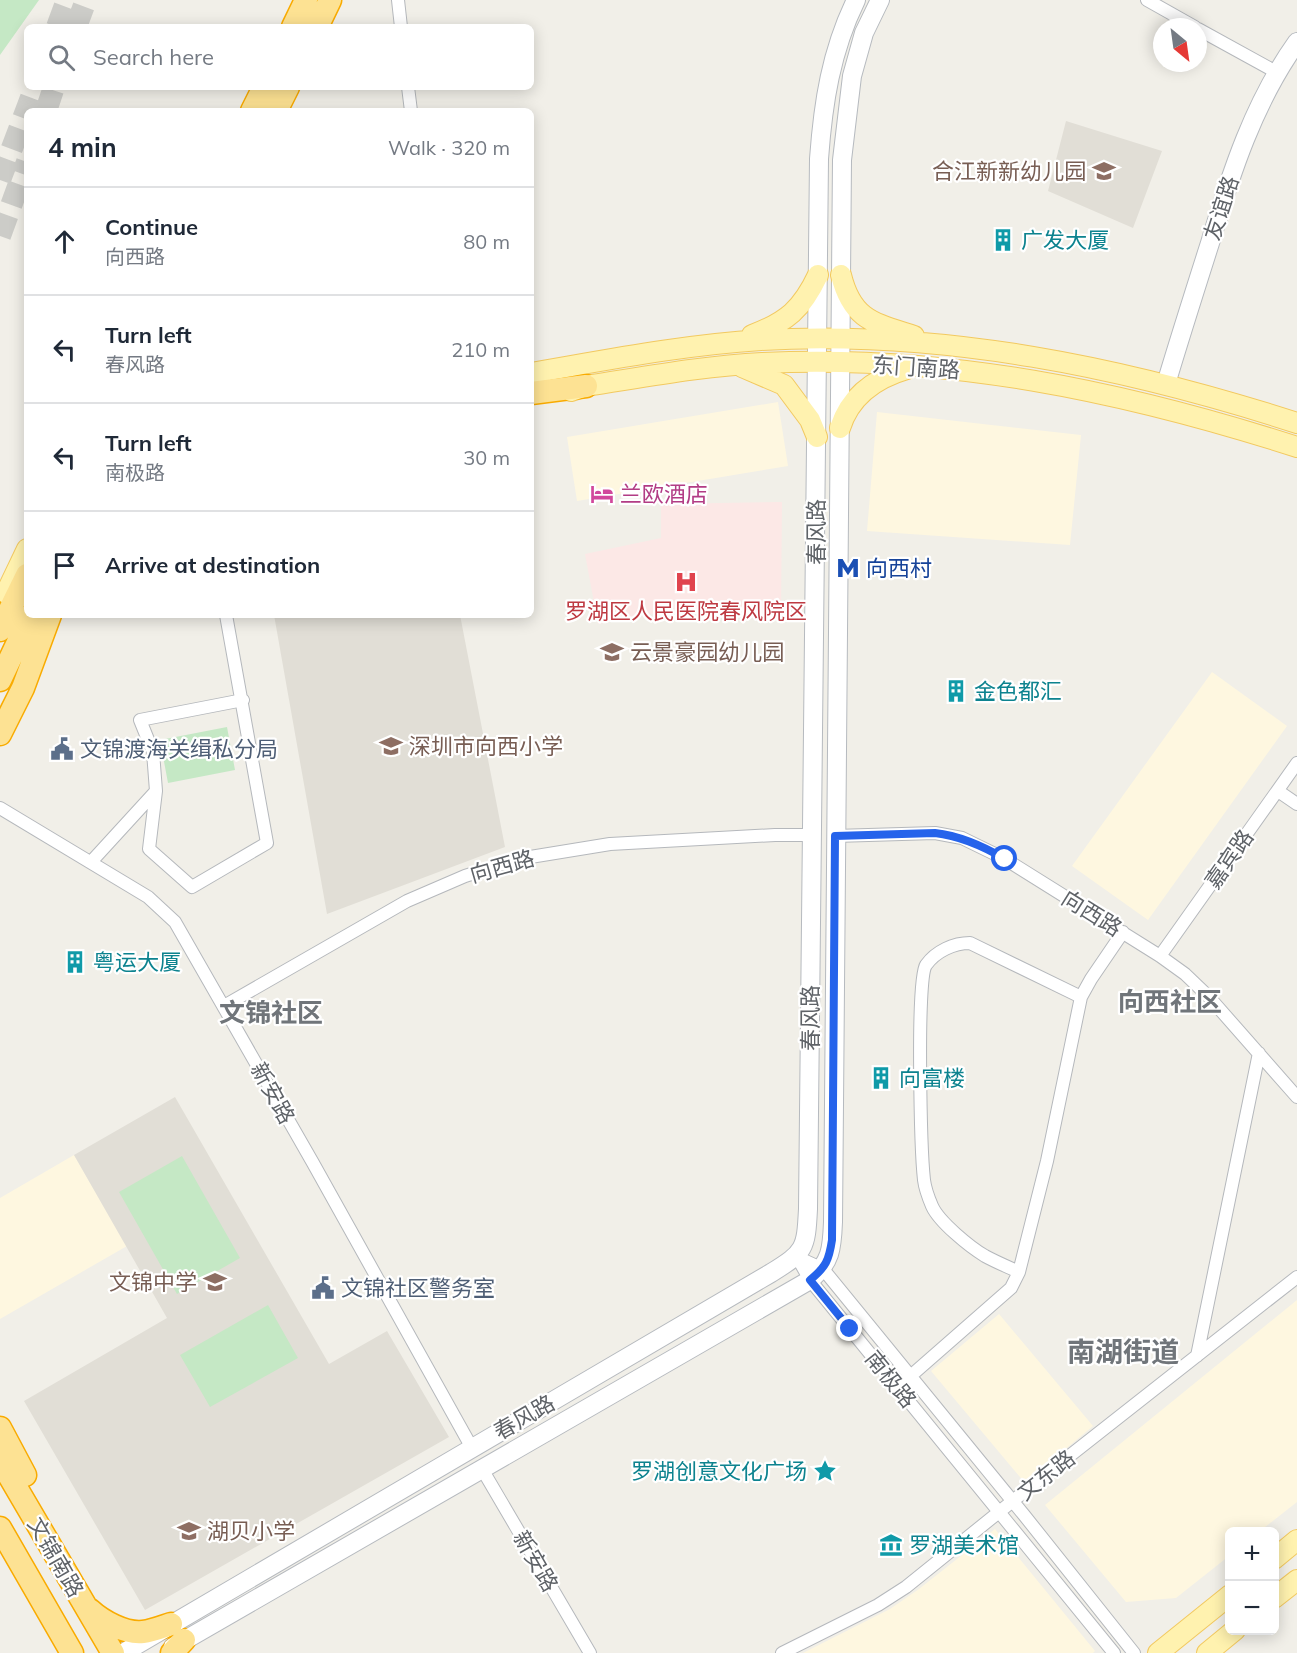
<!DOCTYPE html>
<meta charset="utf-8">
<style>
:root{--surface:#fff;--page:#f6f6f7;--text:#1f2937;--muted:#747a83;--line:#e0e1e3}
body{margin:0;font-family:Mulish,"Noto Sans SC",sans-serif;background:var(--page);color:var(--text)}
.controls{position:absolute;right:18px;bottom:18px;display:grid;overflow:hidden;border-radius:9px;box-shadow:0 3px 15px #0003}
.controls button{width:54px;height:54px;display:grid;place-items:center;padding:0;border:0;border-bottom:2px solid var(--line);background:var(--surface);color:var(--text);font:30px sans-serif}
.compass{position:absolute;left:1153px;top:18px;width:54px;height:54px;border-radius:50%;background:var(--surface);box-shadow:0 3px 15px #0003;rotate:151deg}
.stop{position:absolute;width:18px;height:18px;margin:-14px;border:4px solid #2563eb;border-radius:50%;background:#fff}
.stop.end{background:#2563eb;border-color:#fff;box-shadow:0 2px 6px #0008}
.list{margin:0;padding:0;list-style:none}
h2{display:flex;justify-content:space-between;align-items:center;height:78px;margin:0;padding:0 24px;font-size:26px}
h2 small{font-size:20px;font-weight:400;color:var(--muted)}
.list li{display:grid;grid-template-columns:39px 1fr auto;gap:18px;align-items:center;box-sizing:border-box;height:108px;padding:0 24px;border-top:2px solid var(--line)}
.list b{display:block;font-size:22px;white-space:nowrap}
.list p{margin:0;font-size:20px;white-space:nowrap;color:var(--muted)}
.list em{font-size:20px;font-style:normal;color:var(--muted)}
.icon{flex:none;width:33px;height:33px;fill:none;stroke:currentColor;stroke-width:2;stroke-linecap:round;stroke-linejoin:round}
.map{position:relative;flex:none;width:1297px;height:1653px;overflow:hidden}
.search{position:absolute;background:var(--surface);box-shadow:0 3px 15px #0003;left:24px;top:24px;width:510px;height:66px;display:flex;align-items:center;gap:15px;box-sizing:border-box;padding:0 21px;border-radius:9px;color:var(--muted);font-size:22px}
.panel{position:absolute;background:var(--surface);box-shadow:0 3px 15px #0003;left:24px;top:108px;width:510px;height:510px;border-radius:9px}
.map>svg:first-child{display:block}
</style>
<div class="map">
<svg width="1297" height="1653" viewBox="0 0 1297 1653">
<rect width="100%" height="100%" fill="#f1efe8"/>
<path fill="#fef7e0" d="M778,402L788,466L577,501L567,437Z
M877,412L1081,435L1070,545L867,531Z
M1212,672L1287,726L1148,920L1072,866Z
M74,1155L127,1246L0,1319V1198Z
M1297,1300V1502L1260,1531L1230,1532L1229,1556L1176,1598L1126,1602L1045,1505Z
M999,1314L1093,1426L1025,1483L931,1371Z
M995,1529L1095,1651L1093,1653H803L890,1609L919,1589Z"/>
<path fill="#e1ded6" d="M1066,121L1162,151L1133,228L1048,191Z
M274,615H460L505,847L327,914Z
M175,1097L329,1364L387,1331L449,1437L145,1610L24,1401L167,1318L74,1155Z"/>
<path fill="#fce8e6" d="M782,502L781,615H736L674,610L598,624L585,554L661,538V504Z"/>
<path fill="#c5e8c5" d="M0,0H39L0,55Z
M227,727L235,770L168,783L160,740Z
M182,1156L240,1258L177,1294L119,1192Z
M268,1305L298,1358L210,1407L180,1355Z"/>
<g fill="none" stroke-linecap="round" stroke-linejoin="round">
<path stroke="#ccccc8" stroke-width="22" stroke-dasharray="22 11" stroke-linecap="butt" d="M57,27L67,0
M76,27L86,0
M46,111L54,87
M0,180L35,87
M0,236L27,162"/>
<g stroke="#b5b8bc" stroke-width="14">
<path id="street" d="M398,0L401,27
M1147,0L1195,27
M1198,29L1278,73
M408,87L411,111
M226,615L267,843L192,887L149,849L156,791L153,752L140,720L243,700
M1278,791L1297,804
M0,808L148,897L175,922L313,1163L472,1448
M835,836L935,833L962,838L1005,859L1160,956L1185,974L1209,997L1297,1097
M91,862L156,791
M1160,956L1297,763
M224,1006L407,901L465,876L518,859L610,844L775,835H811
M797,1257L823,1269L1024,1515L1134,1653
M797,1257L810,1280L1114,1653
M1019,1272C1008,1267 996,1262 985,1256C970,1247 939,1222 932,1206C929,1199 925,1188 924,1180C921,1153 916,980 926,965C936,951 954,943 970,943L1081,997
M1197,1356L1259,1053
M898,1387L1011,1288L1019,1272L1047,1161L1081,997L1091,979L1123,932
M482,1469L590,1653
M782,1653L878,1605L906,1587L1030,1487L1297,1277"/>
</g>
<g stroke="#b6babf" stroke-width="20">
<path id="secondary" d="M1166,384C1180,337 1195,290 1210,243C1231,173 1254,102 1297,42
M173,1647L810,1280C831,1262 832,1249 833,1222L842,160L852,76L864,33L880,0
M123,1653L771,1273C805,1252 806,1249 808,1209L819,159C823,103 831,51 856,0"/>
</g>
<g stroke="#f2c960" stroke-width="22">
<path id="primary" d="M841,275C852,320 874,323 914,336
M752,335C787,322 802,309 818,275
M742,367L784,385L810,420L817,437
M531,373C607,360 683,345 761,340C943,330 1124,367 1297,423
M571,391L586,386C645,377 703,366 762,363C945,354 1123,391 1297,447
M840,428C850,396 876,378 907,369
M6,593L27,549
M1274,1559L1297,1540
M1274,1598L1297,1580
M1158,1653L1230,1595
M1207,1653L1235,1630"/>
</g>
<g stroke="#f9ab00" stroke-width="25">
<path id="highway" d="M293,27L306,0
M317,27L330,0
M252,111L264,87
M276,111L288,87
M531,393L586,386
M0,630L27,575
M0,680L31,615
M0,734L23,688L50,615
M0,1428L25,1475
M0,1460L113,1653
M0,1528L72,1653
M90,1610C102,1621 125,1634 143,1632C152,1631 162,1627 171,1624
M172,1653L184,1640"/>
</g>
<use href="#street" stroke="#fff" stroke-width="12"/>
<use href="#secondary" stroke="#fff" stroke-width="18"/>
<use href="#primary" stroke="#fff2af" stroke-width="20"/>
<use href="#highway" stroke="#fde293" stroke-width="22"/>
</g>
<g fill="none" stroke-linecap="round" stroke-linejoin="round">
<path stroke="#2563eb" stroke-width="8" d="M850,1329L810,1280C826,1267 829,1260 832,1240L835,836L935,833C961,836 983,846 1005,859"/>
</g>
<defs>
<g id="school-bare" transform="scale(1.8)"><path d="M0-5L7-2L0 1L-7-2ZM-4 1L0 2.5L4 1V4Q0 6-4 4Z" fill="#8d6e63" stroke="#fff" stroke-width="2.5" paint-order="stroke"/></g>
<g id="building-bare" transform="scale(1.8)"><path d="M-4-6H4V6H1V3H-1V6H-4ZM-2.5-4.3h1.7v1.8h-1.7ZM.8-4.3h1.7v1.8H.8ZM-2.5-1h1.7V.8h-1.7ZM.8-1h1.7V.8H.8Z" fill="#0f9aa8" stroke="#fff" stroke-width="2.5" paint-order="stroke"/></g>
<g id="hotel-bare" transform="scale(1.8)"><path d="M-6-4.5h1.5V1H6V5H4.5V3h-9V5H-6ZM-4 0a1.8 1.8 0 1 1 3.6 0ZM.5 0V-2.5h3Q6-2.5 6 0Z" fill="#d1479c" stroke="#fff" stroke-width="2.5" paint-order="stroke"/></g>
<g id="metro-bare" transform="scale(1.8)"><path d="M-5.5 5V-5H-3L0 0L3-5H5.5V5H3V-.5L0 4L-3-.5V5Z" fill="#1a4fb4" stroke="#fff" stroke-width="2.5" paint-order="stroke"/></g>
<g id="hospital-bare" transform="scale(1.8)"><path d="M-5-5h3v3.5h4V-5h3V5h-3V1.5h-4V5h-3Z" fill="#e0444e" stroke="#fff" stroke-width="2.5" paint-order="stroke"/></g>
<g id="civic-bare" transform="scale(1.8)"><path d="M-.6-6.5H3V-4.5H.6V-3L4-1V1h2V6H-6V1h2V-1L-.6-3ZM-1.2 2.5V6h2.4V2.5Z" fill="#5c6f8a" stroke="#fff" stroke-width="2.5" paint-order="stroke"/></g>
<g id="sight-bare" transform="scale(1.8)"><path d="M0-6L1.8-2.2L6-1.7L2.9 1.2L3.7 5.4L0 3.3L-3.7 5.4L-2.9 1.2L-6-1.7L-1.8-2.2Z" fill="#0f9aa8" stroke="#fff" stroke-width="2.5" paint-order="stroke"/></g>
<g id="museum-bare" transform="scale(1.8)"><path d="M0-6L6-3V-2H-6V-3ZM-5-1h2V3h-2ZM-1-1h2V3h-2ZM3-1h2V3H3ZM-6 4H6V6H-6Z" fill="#0f9aa8" stroke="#fff" stroke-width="2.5" paint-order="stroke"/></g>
</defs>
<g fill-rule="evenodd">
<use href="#school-bare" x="1104" y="171"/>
<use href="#building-bare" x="1003" y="240"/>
<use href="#hotel-bare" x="602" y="494"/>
<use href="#metro-bare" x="848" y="568"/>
<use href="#hospital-bare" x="686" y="582"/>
<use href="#school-bare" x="612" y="652"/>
<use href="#building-bare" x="956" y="691"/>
<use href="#school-bare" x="391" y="746"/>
<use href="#civic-bare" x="62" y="749"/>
<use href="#building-bare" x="75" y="962"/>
<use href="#building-bare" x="881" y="1078"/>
<use href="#school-bare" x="215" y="1282"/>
<use href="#civic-bare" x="323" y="1288"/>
<use href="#sight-bare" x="825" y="1471"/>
<use href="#school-bare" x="189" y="1531"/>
<use href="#museum-bare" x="891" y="1545"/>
</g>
<g text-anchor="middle" stroke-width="4.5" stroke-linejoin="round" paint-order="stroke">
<g font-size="22" fill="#785e54" stroke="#fff" text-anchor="start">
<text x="1086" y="179" text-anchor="end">合江新新幼儿园</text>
<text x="630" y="660">云景豪园幼儿园</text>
<text x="409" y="754">深圳市向西小学</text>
<text x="197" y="1290" text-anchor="end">文锦中学</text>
<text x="207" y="1539">湖贝小学</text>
</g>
<g font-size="22" fill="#5f6368" stroke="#fff">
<text transform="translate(1221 208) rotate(-72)" y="8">友谊路</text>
<text transform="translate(916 367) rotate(4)" y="8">东门南路</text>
<text transform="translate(816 532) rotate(-90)" y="8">春风路</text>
<text transform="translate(1229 859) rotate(-55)" y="8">嘉宾路</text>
<text transform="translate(502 866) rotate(-16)" y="8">向西路</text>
<text transform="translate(1092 913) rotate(32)" y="8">向西路</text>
<text transform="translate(810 1018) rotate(-90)" y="8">春风路</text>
<text transform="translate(273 1093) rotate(61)" y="8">新安路</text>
<text transform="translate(891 1379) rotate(51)" y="8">南极路</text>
<text transform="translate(524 1417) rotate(-30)" y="8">春风路</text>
<text transform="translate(1046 1475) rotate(-38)" y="8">文东路</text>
<text transform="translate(56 1557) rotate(60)" y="8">文锦南路</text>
<text transform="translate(536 1561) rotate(60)" y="8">新安路</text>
</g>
<g font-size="22" fill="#0d838f" stroke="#fff" text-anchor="start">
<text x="1021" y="248">广发大厦</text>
<text x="974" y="699">金色都汇</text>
<text x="93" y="970">粤运大厦</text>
<text x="899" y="1086">向富楼</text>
<text x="807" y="1479" text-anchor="end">罗湖创意文化广场</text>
<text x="909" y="1553">罗湖美术馆</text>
</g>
<g font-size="22" fill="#b23c85" stroke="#fff" text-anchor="start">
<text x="620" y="502">兰欧酒店</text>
</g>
<g font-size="22" fill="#164399" stroke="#fff" text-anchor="start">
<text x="866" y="576">向西村</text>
</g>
<g font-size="22" fill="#be3a42" stroke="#fff">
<text x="686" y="619">罗湖区人民医院春风院区</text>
</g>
<g font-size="22" fill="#4e5e75" stroke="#fff" text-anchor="start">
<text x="80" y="757">文锦渡海关缉私分局</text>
<text x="341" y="1296">文锦社区警务室</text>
</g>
<g font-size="26" font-weight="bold" fill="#70757a" stroke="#fff">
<text x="1170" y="1011">向西社区</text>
<text x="271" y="1022">文锦社区</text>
</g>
<g font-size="28" font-weight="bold" fill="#70757a" stroke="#fff">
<text x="1123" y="1362">南湖街道</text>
</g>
</g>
</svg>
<div class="controls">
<button>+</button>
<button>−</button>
</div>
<svg class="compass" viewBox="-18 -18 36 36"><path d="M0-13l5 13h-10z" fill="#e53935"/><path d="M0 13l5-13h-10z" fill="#747a83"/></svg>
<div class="stop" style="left:1005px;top:859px"></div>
<div class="stop end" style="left:850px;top:1329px"></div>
<div class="search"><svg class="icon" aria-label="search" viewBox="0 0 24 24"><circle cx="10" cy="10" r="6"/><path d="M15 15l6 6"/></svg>Search here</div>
<section class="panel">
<h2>4 min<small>Walk · 320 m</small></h2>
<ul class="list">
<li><svg class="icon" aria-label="ahead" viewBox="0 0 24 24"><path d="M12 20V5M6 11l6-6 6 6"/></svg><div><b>Continue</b><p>向西路</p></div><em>80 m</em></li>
<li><svg class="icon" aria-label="left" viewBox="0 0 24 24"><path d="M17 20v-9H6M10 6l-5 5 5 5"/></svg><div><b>Turn left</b><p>春风路</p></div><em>210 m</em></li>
<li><svg class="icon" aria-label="left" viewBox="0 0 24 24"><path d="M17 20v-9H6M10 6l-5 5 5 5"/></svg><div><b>Turn left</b><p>南极路</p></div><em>30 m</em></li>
<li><svg class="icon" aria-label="arrive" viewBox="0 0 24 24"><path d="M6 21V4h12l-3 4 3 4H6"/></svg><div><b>Arrive at destination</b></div></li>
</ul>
</section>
</div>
